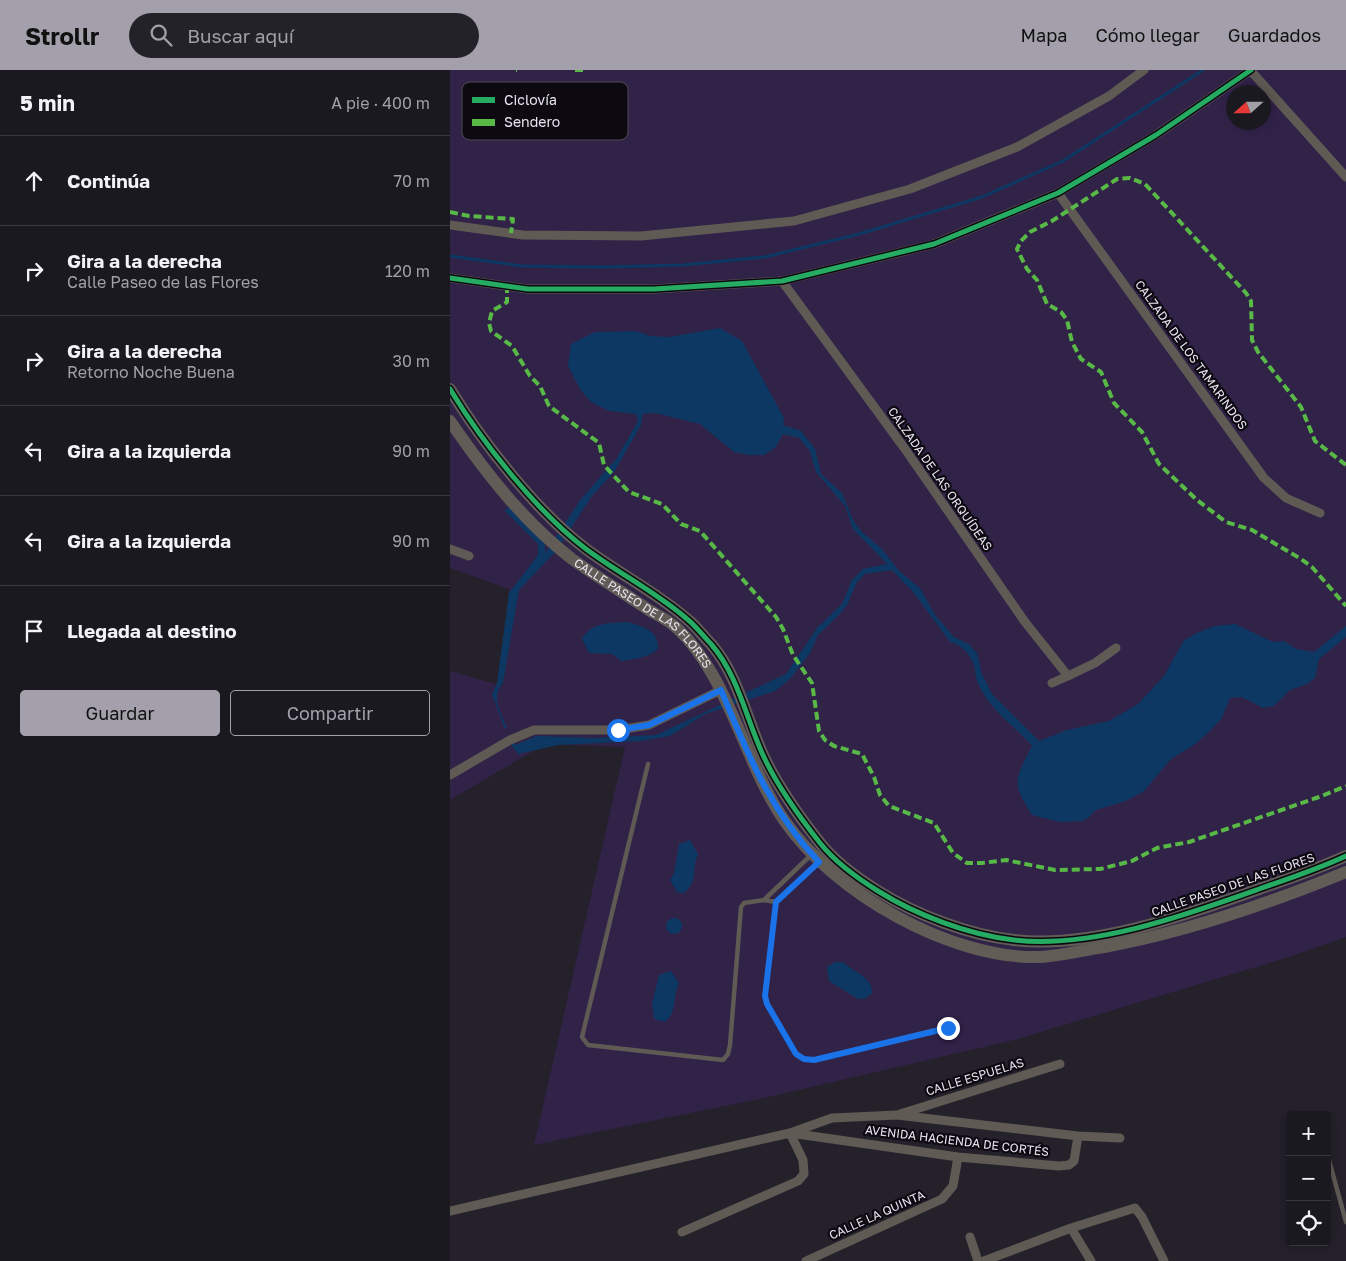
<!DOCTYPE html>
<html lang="es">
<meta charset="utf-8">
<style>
:root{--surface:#1b1920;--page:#242229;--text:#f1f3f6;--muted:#a0a0a5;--line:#39383e;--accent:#a3a0ac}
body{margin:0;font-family:"Golos Text",sans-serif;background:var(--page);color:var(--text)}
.controls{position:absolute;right:15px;bottom:15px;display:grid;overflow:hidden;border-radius:5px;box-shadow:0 2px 12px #0003}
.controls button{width:45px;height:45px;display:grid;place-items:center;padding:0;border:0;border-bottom:1px solid var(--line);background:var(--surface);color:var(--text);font:25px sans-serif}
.compass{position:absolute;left:776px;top:15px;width:45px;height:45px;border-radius:50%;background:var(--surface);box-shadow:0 2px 12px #0003;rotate:249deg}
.stop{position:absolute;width:15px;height:15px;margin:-11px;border:4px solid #1a73e8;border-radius:50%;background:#fff}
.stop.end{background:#1a73e8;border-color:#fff;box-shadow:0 1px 5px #0008}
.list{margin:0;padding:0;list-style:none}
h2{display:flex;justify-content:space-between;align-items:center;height:65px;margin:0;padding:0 20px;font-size:21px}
h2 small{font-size:16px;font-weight:400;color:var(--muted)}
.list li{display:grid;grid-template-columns:32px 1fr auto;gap:15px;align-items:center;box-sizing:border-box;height:90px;padding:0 20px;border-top:1px solid var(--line)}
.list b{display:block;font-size:19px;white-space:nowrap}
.list p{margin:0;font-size:16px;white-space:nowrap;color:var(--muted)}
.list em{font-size:16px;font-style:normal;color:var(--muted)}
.actions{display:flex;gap:10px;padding:15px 20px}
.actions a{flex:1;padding:11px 0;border:1px solid var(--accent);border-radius:5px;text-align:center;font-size:18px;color:var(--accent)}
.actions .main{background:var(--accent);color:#111}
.icon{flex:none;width:28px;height:28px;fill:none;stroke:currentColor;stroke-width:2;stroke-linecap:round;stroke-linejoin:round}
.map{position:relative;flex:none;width:896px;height:1191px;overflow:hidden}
header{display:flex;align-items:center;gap:30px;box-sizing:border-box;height:70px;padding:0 25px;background:var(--accent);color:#111}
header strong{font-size:24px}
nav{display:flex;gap:28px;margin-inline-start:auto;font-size:18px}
.search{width:350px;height:45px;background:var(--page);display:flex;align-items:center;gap:12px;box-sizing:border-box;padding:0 18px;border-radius:28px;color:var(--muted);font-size:19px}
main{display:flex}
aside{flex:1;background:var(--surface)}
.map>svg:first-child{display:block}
</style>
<header>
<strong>Strollr</strong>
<div class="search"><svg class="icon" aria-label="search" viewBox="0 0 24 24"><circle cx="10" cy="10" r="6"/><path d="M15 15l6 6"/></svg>Buscar aquí</div>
<nav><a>Mapa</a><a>Cómo llegar</a><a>Guardados</a></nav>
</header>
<main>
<aside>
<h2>5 min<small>A pie · 400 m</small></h2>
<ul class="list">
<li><svg class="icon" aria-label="ahead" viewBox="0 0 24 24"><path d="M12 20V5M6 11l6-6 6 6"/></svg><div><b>Continúa</b></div><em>70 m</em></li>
<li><svg class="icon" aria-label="right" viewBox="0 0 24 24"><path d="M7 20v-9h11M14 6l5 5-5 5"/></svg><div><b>Gira a la derecha</b><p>Calle Paseo de las Flores</p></div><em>120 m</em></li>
<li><svg class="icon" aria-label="right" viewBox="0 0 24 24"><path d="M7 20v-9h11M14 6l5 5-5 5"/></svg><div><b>Gira a la derecha</b><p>Retorno Noche Buena</p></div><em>30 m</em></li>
<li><svg class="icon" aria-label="left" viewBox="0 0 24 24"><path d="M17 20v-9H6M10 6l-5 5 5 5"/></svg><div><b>Gira a la izquierda</b></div><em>90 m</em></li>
<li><svg class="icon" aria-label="left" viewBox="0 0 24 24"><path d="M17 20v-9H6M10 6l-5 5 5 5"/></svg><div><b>Gira a la izquierda</b></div><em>90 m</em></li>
<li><svg class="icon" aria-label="arrive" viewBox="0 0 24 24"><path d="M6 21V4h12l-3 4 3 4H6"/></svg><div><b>Llegada al destino</b></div></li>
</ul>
<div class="actions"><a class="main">Guardar</a><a>Compartir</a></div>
</aside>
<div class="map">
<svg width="896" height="1191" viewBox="0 0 896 1191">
<rect width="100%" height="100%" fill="#24212b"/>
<path fill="#312248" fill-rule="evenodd" d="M0,0H896V867L836,888L564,970L314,1028L84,1075L175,677L95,674L0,730V601L53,616L59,519L0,498ZM784,22H814V52H784Z"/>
<path fill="#0d3864" d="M270,258L292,271L334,348L333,355L351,361L365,379L371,404L392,423L404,452L412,462L432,479L449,501L470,518L485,545L504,567L519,574L527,583L532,604L542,624L589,671L617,660L659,651L688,634L714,606L734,570L749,562L765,556L785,554L823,572L834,571L846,579L864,582L896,556V567L869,589L865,608L857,614L840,620L824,636L813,638L792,627L780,628L772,648L760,661L744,675L721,689L694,721L676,731L646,740L638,748L632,751L610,752L582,745C561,713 565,709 582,676C563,654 538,639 527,611C525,606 526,601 524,596C521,585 511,574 500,572L464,523L442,500L415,504L407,512L397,535L389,545L368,565L360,583L340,609L325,621L255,644L220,666L191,671L108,675L68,684L59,671L62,670L66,675L86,666L145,668L206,665L336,604L367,558L392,534L402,510L413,499L437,494L403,459L395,436L366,402L360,381L349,368L333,364L326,377L314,385H298L284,382L250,354L205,343L193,344L191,355L164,402L142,426L106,481L69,520L53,613C40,627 51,643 57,658L55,659L42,625L47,613L59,523L88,485V474L54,440L60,437L95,473V483L131,429L167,388L188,351L186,344L159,341L141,332L130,319L118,296L121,274L145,262L186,261L200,266L219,267Z
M178,552C193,557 209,560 208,579C198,588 184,589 171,591L162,584L139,583L132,569C140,552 162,553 178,552Z
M240,770L248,784C241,801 249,810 234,823L227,822L220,810L224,803L229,774Z
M216 856a8 8 0 1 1 16 0a8 8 0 1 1-16 0Z
M385,892H393C403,902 423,907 422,923L415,929H408L379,911L377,897Z
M221,901L229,913C222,927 228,941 215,952L204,949L202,934L209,905Z"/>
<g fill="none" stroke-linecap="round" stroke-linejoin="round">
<path stroke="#0d3864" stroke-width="3" d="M0,186L72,196L151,197L233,195L315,187L409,164L532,127L613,91L753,0"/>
<path stroke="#5f5a54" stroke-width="4.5" d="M198,694L132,967L138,975L273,990L278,984L280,975L291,837L294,833L314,830L326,832
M314,830L361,785
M326,832L315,926L317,934L346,984L354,989L364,990L499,957
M326,832L369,792
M877,1083L896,1152"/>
<path stroke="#5f5a54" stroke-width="9" d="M800,0L896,107
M608,123L814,408L836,428L870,443
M0,155L73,165L191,166L344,151L460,119L567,77L659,26L694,0
M0,208L78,219H204L332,211L484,174L608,123L706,65L801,0
M332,211L455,379L575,552L618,606L602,613
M0,479L19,486
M618,606L645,593L666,578
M0,705L60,670L84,660H168L199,655L271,620
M450,1044L610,994
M0,1141L340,1063L508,1087L609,1096L619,1095L624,1091L628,1066
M621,1158L641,1191
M232,1162L348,1111L354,1104L353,1090L340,1063L382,1048L447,1045L628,1066L670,1068
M520,1167L528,1191
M356,1191L492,1129L503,1116L508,1087
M534,1191L621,1158L685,1138L692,1147L714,1191"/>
<g stroke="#625c57" stroke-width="12">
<path d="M0,319C32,372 87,442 136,479C168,503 206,522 237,549C246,556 253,566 261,574C288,605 296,648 313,685C327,716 348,745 370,773C385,792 407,808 428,821C466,845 519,865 564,870C642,879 736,845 809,819C838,809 868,799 896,786"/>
<path id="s1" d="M0,351C35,402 73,451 122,489C147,507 174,523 199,540C209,546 220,551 228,559C279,607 294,692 334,750C384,823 501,890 591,887C612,886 633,880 654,877C737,862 818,834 896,802"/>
</g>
<path stroke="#58b947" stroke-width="4" stroke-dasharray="8 4" stroke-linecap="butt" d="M66,0H67
M125,0H136
M0,142L19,146L63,149L61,163
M57,215V232L42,241L39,253L41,261L62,276L80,306L90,316L99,336L149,373L154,395L163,405L179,422L212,434L231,454L250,461L326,547L333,559L343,585L362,613L369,661L375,670L384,676L412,684L424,707L430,725L439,736L484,753L503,783L517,793H532L556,790L605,800L650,799L682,791L707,778L739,772L869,727L896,716
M896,395L865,371L851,337L808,282L802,270L801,231L796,223L695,114L680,108L667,109L602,151L580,162L571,171L567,179L577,199L587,210L597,234L611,242L617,250L622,272L631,289L651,302L664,333L692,362L709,394L747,430L776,452L802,460L851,489L862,497L896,536"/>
<g stroke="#0c0911" stroke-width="8">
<path id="cycleway" d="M0,208L78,219H204L332,211L484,174L608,123L706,65L801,0
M0,319C32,372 87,442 136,479C168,503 206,522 237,549C246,556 253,566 261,574C288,605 296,648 313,685C327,716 348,745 370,773C385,792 407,808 428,821C466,845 519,865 564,870C642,879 736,845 809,819C838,809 868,799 896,786"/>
</g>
<use href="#cycleway" stroke="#26ab63" stroke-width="5"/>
</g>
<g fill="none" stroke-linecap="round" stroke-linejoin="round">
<path stroke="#1a73e8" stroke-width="6" d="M168,660L199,655L271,620C298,685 320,740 369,792L326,832L315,926L317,934L346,984L354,989L364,990L498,958"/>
</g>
<g text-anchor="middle" stroke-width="4.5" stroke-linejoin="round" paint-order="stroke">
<g font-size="12" fill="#e8e5f1" stroke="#0c0911">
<text transform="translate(741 285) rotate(54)" y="4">CALZADA DE LOS TAMARINDOS</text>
<text transform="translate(490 409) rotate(55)" y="4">CALZADA DE LAS ORQUÍDEAS</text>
<text dy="4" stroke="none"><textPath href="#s1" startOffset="275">CALLE PASEO DE LAS FLORES</textPath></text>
<text transform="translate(783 815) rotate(-19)" y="4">CALLE PASEO DE LAS FLORES</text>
<text transform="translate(525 1007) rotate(-17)" y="4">CALLE ESPUELAS</text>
<text transform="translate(507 1071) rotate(7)" y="4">AVENIDA HACIENDA DE CORTÉS</text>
<text transform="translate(427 1145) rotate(-24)" y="4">CALLE LA QUINTA</text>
</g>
</g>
<rect x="12" y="12" width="166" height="58" rx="8" fill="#0c0911" stroke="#4e4b54" stroke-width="1"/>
<rect x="22" y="27" width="23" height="6" fill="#26ab63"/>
<rect x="22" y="49" width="23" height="7" fill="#58b947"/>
<g font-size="14" fill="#e8e5f1">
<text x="54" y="35">Ciclovía</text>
<text x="54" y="57">Sendero</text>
</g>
</svg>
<div class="controls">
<button>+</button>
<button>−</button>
<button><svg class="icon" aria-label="locate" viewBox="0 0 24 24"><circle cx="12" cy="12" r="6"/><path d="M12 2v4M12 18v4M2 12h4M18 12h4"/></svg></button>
</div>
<svg class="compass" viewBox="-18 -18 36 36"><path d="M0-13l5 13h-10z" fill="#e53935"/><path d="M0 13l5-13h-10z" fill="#a0a0a5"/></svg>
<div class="stop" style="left:168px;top:660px"></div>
<div class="stop end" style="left:498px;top:958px"></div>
</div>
</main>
